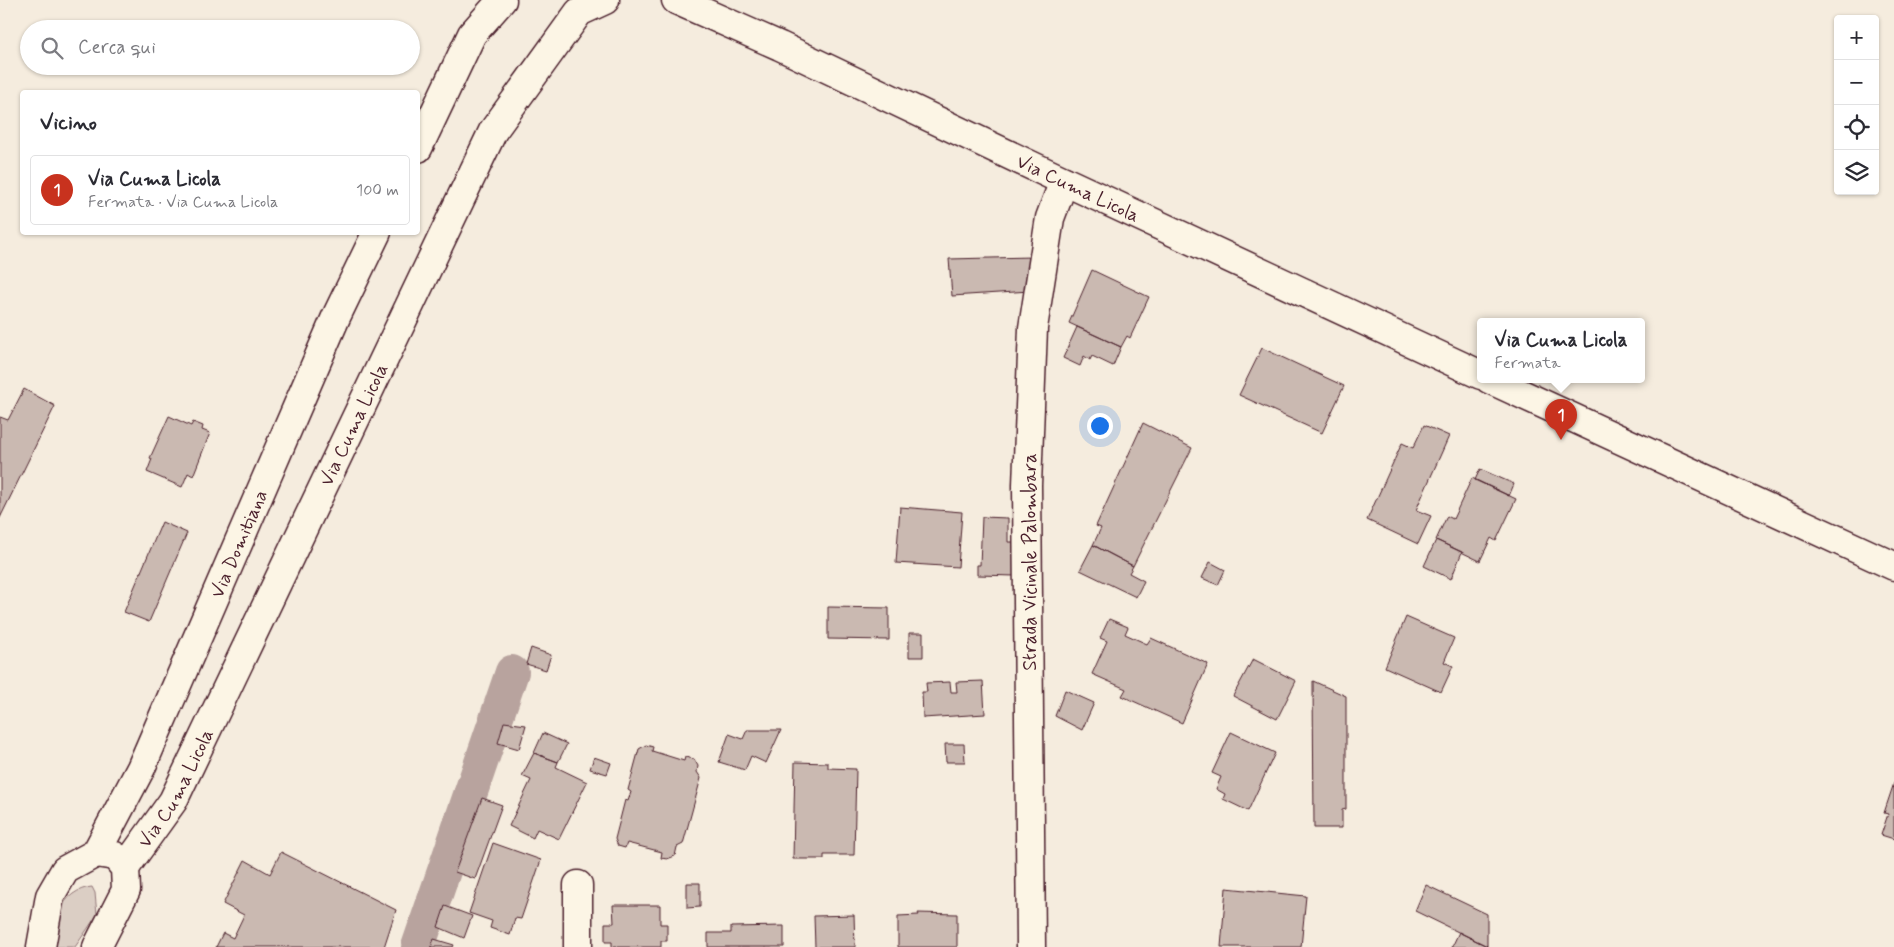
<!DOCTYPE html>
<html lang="it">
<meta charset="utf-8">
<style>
:root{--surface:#fff;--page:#f7f7f7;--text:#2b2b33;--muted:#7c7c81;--line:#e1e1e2;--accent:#c8321e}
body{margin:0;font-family:Mynerve,sans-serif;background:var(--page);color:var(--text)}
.controls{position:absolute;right:15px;top:15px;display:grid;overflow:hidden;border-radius:5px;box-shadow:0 1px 4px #0004}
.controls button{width:45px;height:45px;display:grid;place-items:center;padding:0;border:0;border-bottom:1px solid var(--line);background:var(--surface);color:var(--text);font:25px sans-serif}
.you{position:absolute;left:1099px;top:425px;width:18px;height:18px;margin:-12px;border:4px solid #fff;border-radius:50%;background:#1a73e8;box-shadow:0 0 0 8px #1a73e833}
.badge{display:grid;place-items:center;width:32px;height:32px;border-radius:50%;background:var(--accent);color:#fff;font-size:16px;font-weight:700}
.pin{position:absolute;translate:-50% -41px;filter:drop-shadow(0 1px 2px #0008)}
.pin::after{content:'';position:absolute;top:26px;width:18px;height:15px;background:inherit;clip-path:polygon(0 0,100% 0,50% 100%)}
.popup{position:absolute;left:1477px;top:318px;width:168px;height:65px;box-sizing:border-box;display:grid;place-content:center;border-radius:5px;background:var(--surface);filter:drop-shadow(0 1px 4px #0005);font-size:16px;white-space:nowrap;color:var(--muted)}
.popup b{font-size:19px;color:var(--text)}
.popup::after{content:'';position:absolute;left:50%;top:100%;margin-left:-10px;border:10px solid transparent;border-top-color:var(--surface)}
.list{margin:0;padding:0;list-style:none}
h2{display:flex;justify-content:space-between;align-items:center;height:65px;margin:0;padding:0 20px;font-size:21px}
h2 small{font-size:16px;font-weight:400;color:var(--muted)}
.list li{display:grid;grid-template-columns:32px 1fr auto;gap:15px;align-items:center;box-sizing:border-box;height:70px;margin:0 10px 10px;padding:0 10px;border:1px solid var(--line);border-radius:5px}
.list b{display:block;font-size:19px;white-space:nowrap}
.list p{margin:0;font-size:16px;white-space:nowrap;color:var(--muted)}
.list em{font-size:16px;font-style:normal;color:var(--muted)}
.icon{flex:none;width:28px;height:28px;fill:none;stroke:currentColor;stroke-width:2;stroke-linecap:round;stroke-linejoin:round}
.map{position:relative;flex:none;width:1894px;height:947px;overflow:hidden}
.search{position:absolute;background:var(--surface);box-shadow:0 1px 4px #0004;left:20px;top:20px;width:400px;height:55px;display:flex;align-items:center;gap:12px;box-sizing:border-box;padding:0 18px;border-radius:28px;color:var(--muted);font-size:19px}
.panel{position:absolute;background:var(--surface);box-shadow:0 1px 4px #0004;left:20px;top:90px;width:400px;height:145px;border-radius:5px}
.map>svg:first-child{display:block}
</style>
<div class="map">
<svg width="1894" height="947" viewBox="0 0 1894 947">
<rect width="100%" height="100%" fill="#f5ecde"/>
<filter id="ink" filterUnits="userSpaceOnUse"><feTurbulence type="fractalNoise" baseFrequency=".02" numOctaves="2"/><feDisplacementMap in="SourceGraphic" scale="10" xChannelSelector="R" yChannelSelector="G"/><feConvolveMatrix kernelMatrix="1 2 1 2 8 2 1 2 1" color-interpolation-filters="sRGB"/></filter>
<g filter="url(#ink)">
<path fill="#dbcec4" stroke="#927678" d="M92,887L95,893L97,915L75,947H55C56,936 56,920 60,910C66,897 78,888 92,887Z"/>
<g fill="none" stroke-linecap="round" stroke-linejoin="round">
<path stroke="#b8a39e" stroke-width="34" d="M418,947L512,672"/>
</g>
<path fill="#cab9b1" stroke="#4a1f2b" d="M1032,257L1030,291L952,296L949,259Z
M1092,270L1149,297L1130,338L1127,336L1121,347L1069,323Z
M1077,327L1121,347L1113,366L1092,356L1090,360L1084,356L1080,366L1063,358Z
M1262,348L1344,386L1322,433L1239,395Z
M24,389L55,406L0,518V417L8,420Z
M169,416L191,426L193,422L203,426L202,430L210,433L193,476L188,473L182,487L147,472L152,459L150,458Z
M1143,423L1192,448L1133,566L1093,545L1101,528L1096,526Z
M1424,425L1449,436L1416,510L1431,516L1418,544L1367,520L1402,443L1413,448Z
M1480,469L1514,484L1509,496L1475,480Z
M1472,478L1516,499L1496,541L1491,538L1480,561L1436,540L1447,516L1453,519Z
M900,507L962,512L958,567L896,563Z
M982,517L1008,518V542H1016L1015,576L977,575V565H980Z
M162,522L187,533L149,622L124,612Z
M1436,540L1462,552L1451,579L1424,566Z
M1093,545L1133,566L1129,573L1144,581L1136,597L1080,570Z
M1210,562L1225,570L1218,585L1202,578Z
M828,607L889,608V640L828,639Z
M1406,617L1454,638L1444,662L1453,666L1441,692L1385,667Z
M1109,619L1128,627L1125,634L1147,644L1151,638L1208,664L1182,723L1122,696L1126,689L1092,674L1107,641L1100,638Z
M909,633H923V657H909Z
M531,648L551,655L546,670L526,664Z
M1253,659L1296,681L1277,719L1233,696Z
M983,681L985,714L923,718L922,692H927L926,683L950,682L951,692H957L956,682Z
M1313,681L1346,696V809L1342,810V828H1314Z
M1065,690L1094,703L1082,730L1055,716Z
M504,722L526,725L519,749L498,743Z
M747,730H781L766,763L751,756L745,770L719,762L729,734L743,739Z
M1231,732L1275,753L1248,811L1223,799L1225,794L1216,789L1221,777L1212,773Z
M543,733L567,744L558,762L534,753Z
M945,744H964L965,762H946Z
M646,745L653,747L652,751L684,761L685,757L694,759L698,766L697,772L701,778L683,844L677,847L675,856L667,859L661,858L662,852L627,843L625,848L618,846L615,839L625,800L628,801L631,792L628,790L639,749Z
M534,753L558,762L556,767L587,782L559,839L537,829L533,838L509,826L531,780L522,776Z
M594,757L611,763L607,774L590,769Z
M795,762L828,763V768L856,769L854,855H824V859H793Z
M1894,783V839L1881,835L1888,814L1884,813Z
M482,798L502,805L475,879L455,872Z
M493,843L541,860L521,919L515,918L510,935L490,928L492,921L469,913Z
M281,852L396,910L384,947H216L223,933L233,938L244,915L223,904L245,860L270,874Z
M687,883H700V907L687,908Z
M1426,885L1487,914V946L1415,911Z
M1226,888L1306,896L1301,947H1221Z
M613,905H660V924H667V941H661V947H612V942H605V923H614Z
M445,906L472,916L464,938L438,927Z
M918,913L957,914V947H898V916L919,915Z
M854,915L855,947H815L814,916Z
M784,926V947H708V933H731V927Z
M1459,932L1487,946V947H1452Z
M434,939L454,945L453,947H431Z"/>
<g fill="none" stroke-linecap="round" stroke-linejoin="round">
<g stroke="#4a1f2b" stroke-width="31">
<path id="minor" d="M578,947V885
M1031,947L1027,485L1033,328L1050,218L1064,181"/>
</g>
<g stroke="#4a1f2b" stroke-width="31">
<g id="tertiary">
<path id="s1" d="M676,0L780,46L1064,181L1481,375"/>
<path d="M1489,379L1894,566"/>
<path id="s2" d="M125,868L173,801L493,131L579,12L605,0"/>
</g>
</g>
<g stroke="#4a1f2b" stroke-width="31">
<g id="primary">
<path d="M418,148L472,34L502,0"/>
<path d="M96,853L115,856L125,868L126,890L97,947"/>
<path id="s3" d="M41,947L50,896L65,870L96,853L141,768L336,317L377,232"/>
</g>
</g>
<use href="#minor" stroke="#fcf5e5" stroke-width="28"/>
<use href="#tertiary" stroke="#fcf5e5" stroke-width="28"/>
<use href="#primary" stroke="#fcf5e5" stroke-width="28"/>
</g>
</g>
<g text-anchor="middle" stroke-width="4" stroke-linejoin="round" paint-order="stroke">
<g font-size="19" fill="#4a1f2b" stroke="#fcf5e5">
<text dy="7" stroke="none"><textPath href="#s1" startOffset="444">Via Cuma Licola</textPath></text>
<text dy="7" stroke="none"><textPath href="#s2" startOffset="500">Via Cuma Licola</textPath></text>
<text dy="7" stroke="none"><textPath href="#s3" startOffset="458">Via Domitiana</textPath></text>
<text transform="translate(1029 562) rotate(-90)" y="7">Strada Vicinale Palombara</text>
<text dy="7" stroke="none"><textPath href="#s2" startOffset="95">Via Cuma Licola</textPath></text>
</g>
</g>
</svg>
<div class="controls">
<button>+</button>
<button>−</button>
<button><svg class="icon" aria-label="locate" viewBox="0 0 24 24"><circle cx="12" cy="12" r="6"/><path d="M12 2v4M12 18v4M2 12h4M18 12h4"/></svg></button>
<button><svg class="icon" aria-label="layers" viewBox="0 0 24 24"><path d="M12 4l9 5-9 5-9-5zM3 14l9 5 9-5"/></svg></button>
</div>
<div class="you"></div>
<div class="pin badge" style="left:1561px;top:440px">1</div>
<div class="popup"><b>Via Cuma Licola</b>Fermata</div>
<div class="search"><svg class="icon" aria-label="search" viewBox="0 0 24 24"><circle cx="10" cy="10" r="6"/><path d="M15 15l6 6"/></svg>Cerca qui</div>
<section class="panel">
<h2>Vicino<small></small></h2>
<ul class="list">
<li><span class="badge">1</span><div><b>Via Cuma Licola</b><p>Fermata · Via Cuma Licola</p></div><em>100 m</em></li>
</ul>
</section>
</div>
